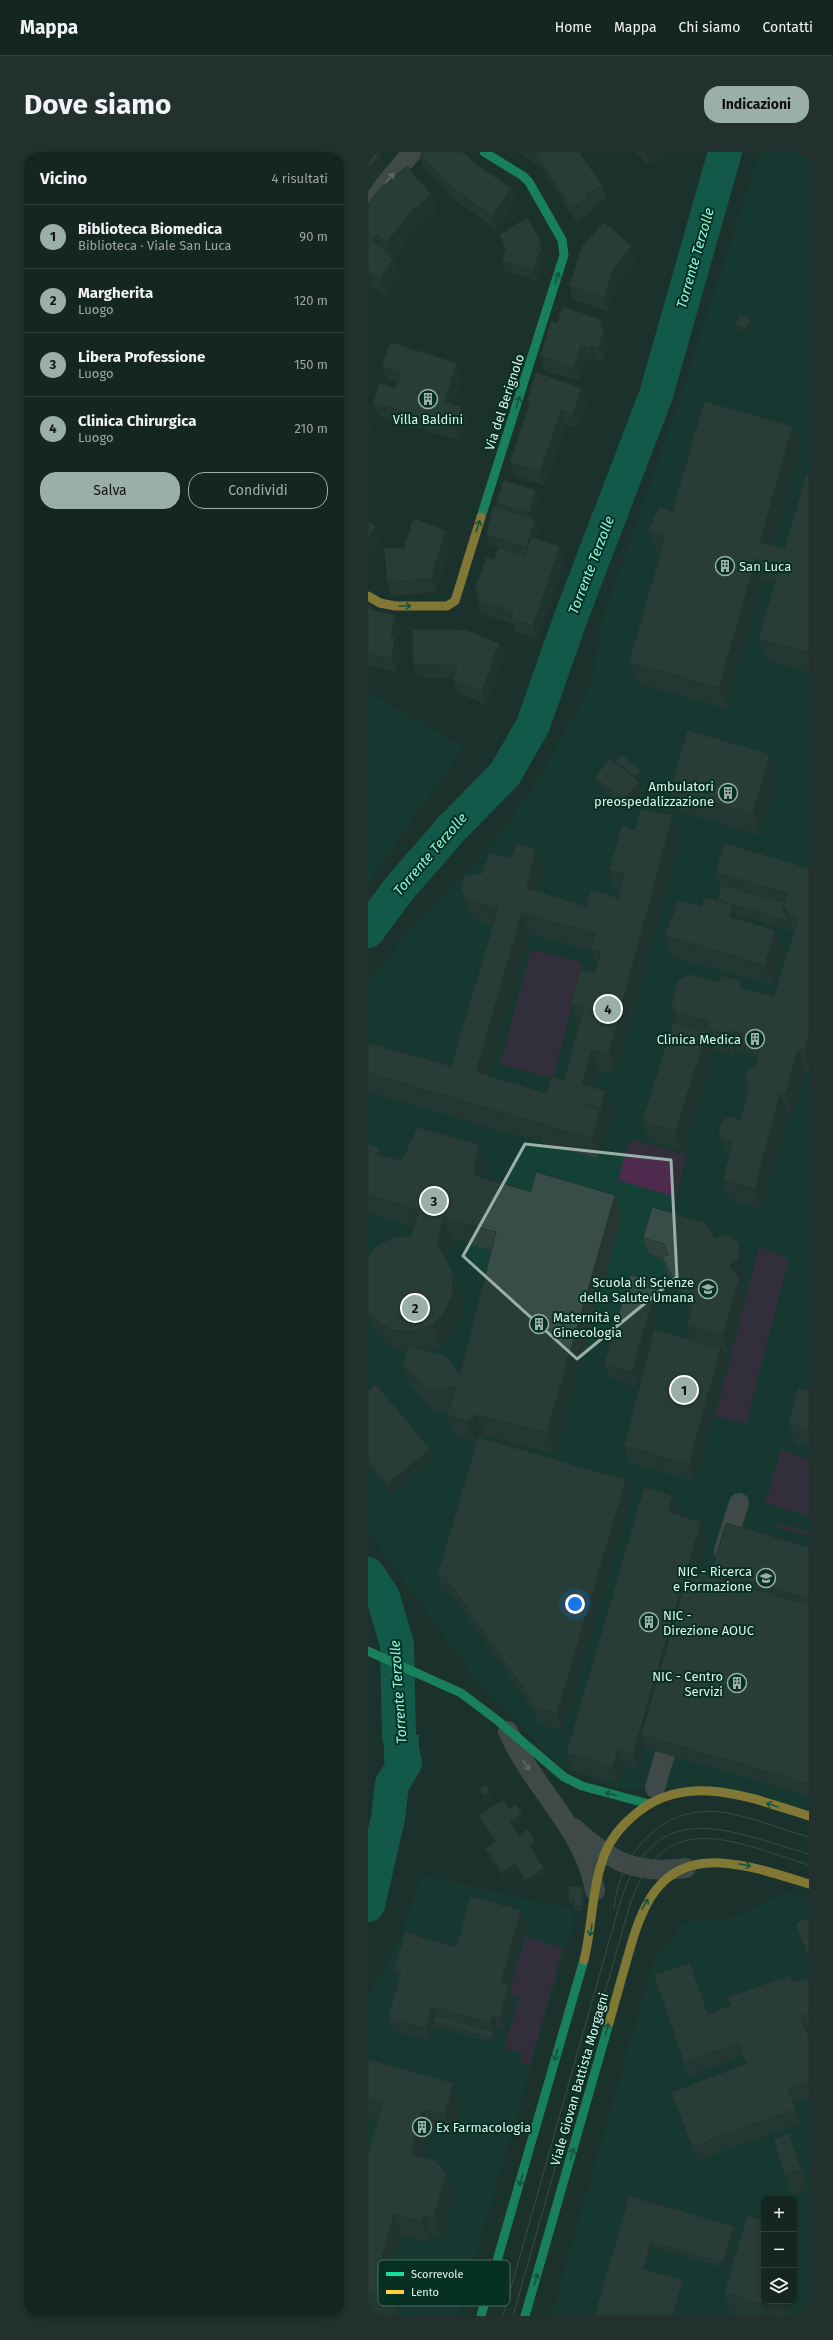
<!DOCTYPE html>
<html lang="it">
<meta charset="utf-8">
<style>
:root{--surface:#152520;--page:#22312d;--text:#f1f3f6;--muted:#9da5a5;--line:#34423e;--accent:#9aafa8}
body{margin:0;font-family:"Fira Sans",sans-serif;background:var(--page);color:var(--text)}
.controls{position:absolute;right:12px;bottom:12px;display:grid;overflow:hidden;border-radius:8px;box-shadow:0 2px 6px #0003}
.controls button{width:36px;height:36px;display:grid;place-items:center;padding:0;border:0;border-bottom:1px solid var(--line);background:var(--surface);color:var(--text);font:20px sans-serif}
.you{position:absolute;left:207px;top:1452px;width:14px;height:14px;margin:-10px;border:3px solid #fff;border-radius:50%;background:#1a73e8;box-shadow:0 0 0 6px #1a73e833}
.badge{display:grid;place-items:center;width:26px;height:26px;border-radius:50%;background:var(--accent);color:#111;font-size:13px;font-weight:700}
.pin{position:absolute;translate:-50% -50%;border:2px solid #fff;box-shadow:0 1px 4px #0006}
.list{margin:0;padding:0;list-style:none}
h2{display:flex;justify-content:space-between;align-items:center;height:52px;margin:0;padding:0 16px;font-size:17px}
h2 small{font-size:13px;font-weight:400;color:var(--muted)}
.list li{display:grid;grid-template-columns:26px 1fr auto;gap:12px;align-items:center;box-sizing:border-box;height:64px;padding:0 16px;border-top:1px solid var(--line)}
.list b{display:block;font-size:15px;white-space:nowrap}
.list p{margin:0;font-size:13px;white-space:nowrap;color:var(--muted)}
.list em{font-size:13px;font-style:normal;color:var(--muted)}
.actions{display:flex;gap:8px;padding:12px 16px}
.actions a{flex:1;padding:9px 0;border:1px solid var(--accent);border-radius:16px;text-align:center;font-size:14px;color:var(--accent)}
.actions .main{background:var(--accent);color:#111}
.icon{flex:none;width:22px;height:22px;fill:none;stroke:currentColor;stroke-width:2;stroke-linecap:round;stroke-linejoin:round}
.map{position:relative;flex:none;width:441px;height:2164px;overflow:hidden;border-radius:16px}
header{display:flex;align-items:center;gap:24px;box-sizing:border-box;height:56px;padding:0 20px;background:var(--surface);border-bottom:1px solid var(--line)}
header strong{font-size:19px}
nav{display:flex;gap:22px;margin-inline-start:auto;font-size:14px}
.intro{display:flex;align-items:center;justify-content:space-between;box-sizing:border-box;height:96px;padding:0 24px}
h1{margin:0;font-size:28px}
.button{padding:10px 18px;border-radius:16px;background:var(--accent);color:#111;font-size:14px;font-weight:700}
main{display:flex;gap:24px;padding:0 24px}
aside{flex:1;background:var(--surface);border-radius:16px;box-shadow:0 2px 6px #0003}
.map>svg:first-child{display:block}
</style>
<header>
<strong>Mappa</strong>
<nav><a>Home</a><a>Mappa</a><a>Chi siamo</a><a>Contatti</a></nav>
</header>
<div class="intro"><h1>Dove siamo</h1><a class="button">Indicazioni</a></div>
<main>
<aside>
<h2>Vicino<small>4 risultati</small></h2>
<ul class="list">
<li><span class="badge">1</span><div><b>Biblioteca Biomedica</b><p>Biblioteca · Viale San Luca</p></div><em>90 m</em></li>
<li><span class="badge">2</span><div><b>Margherita</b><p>Luogo</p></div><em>120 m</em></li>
<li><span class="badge">3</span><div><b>Libera Professione</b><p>Luogo</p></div><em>150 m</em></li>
<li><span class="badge">4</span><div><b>Clinica Chirurgica</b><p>Luogo</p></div><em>210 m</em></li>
</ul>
<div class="actions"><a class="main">Salva</a><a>Condividi</a></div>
</aside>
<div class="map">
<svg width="441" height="2164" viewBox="0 0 441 2164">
<rect width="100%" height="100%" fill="#1c312b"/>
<path fill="#134135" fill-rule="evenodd" d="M392,0H441V1657L287,1636L267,1638L243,1635L192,1614L112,1533L0,1379V830L41,780L127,689L174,621L224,532L233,472L312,246Z
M0,540L95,595L0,731Z
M54,1723L202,1757L207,1765L90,2164H0V1846L31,1788Z
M417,1740L441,1747V2164H183L286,1808L317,1770L365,1766ZM396,2047H426V2149H396Z"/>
<path fill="#4f2a4f" d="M163,797L215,811L185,926L132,912Z
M262,987L319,1003L307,1045L250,1028Z
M391,1095L421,1107L378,1272L347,1264Z
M413,1298L441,1307V1364L397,1351Z
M410,1371L441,1380V1384L409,1375Z
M157,1785L195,1796L162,1913L152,1910L155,1901L136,1896L151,1846L140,1843Z"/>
<path fill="#0a8a6d" d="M51,1583L50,1610H16V1584Z"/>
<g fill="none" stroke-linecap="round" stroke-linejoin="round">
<path stroke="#0a8a6d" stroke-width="34" d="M0,779L30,738L83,677L137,622L165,573L203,465L288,243L357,0
M0,1422L15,1445L29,1492L31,1584L37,1611L24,1632L20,1666L0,1753"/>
<path stroke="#68676a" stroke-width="20" d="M0,53L44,0
M356,1399L371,1351
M140,1579C163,1634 217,1677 227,1739
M287,1636L297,1602
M206,1676C242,1709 267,1723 318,1716"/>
<path stroke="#16e098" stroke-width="9" d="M113,365L196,103L194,88L161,30L155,24L116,0
M0,1499L93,1541L129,1568L196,1625L214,1634L281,1652
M113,2164L216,1808
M157,2164L241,1871"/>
<path stroke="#ffcf43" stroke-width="9" d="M0,444L12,451L27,454H79L87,449L113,365
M216,1808C224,1777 223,1744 233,1713C238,1694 249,1678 264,1665C316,1617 383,1646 441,1664
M241,1871C247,1849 253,1828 259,1807C273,1757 289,1707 353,1711C383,1713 412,1723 441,1732"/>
<path stroke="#5d6765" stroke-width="1" d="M246,1757C251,1702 293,1653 353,1660C382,1664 412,1677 441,1685
M135,2164L251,1754C285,1641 357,1678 441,1702
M145,2164L261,1756C293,1652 364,1689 441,1713"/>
</g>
<path fill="#30423d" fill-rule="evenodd" d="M152,0H211L234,33L238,47L225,55L226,58L208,69L173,15L152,2Z
M268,0H297L281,14Z
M52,3L105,10L143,36L148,49L129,78L88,49L56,16Z
M63,42L69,59L47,78L25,108L31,124L18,143L6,135L0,142V52Z
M131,83L175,96L176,106L169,129L137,119L134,109L137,98L134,92Z
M269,108L250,130L240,159L206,148L201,134Z
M383,166L385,171L380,182L369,177L367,172Z
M189,171L239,181L238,183L240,189L236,210L228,207L227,210L218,207L211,229L176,218L172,204Z
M14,214L94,225L85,252L99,268L92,289L10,263L5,250L27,236L29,230L19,227Z
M214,236L219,249L210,276L198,272L177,334L147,324L142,310L161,253L159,248Z
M425,274L433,295L405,394L416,397L441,323V520L398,508L390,487L407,430L395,427L358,557L269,531L261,510L293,401L288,399L280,378L304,360Z
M172,348L166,367L168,368L171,378L168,387L192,394L197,408L170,487L148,480L145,472L113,461L109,448L110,445L107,438L126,408L131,395L121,392L118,382L129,355L128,351Z
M78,378L83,392L68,440L24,444L19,430Z
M0,452L5,459L27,463L32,476L29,491L32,497L28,520L0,513Z
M131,491L136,504L119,553L90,541L85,527L50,525L45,512Z
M247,609L273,619L275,624L270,629L272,631L275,641L258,657L230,634L227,625L248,611Z
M410,623L392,683L310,659L302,638Z
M267,678L313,684L248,922L231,919L226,936L238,939L245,960L231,1007L0,940V891L83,914L125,773L108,769L101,759L93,738L175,717L170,739L218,754L250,746L251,740L248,739L241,718ZM162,782L223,799L229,814L227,821L202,851L210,872H211L196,928L178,941L121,924Z
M441,716V920L438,919L425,965L420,963L394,1058L362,1047L354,1027L361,1005L358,999L350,978L372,968L380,938L377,929L386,916L389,905L370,899L368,905L347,898L344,890L342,889L346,901L315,1000L282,990L274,969L310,872L303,851L377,837L406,844L426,780L369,763L370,768L407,778L415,799L405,833L304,805L297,784L333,754L349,749L353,737L347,721Z
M0,992L12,996L15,1004L34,1008L119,1013L117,1026L163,1040L247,1043L254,1064L187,1302L116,1283L113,1286L258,1328L264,1345L195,1579L171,1572L167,1561L84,1443L75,1440L69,1424L109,1288L107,1289L86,1283L78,1262L80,1258L68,1260L43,1234L35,1213L39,1200L33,1199L20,1193L5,1178L0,1164V1104L43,1084L46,1075L0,1061ZM84,1087L124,1098L92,1222L58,1199L61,1198L72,1193L82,1184L93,1163L92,1139L78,1108Z
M275,1086H347L377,1108V1123L371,1128L377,1143L361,1201L354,1199L359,1212L327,1330L262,1310L256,1294L323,1187L318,1174L322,1161L300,1122L294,1106L281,1102Z
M291,1126L295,1140L269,1234L241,1225L236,1212L280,1128Z
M0,1239L62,1297L65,1307L23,1342L0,1314Z
M441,1239V1296L428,1292L420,1272Z
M305,1344L311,1361L310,1363L339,1387L329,1421L346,1426L344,1418L441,1395V1644L277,1596L271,1618L256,1614L251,1632L204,1618L198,1601Z
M111,1637L122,1640L124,1645L117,1649L113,1642Z
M141,1657L156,1667L145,1674L151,1683L169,1694L163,1697L178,1721L159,1733L149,1716L135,1725L119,1701L117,1696L127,1690L113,1668L111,1663Z
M217,1740L215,1759H207L205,1754V1752H202L200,1747Z
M158,1772L141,1833L146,1846L137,1879L130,1877L126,1891L67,1875L63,1889L25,1879L20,1866L30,1829L26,1818L88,1795Z
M441,1825V1877L438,1878L441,1886V1945L425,1951L433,1971L329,2009L303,1940L378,1912L375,1904L320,1924L316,1911L340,1862L425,1830Z
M0,1907L94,1952L85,1984L63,1978L55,2005L78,2021L86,2042L73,2087L64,2084L62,2091L33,2083L26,2109L34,2111L41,2132L32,2164H19L3,2160L1,2155H0V1999H1L9,1968L0,1966Z
M421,1981L441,2038L424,2043L417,2023Z
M261,2044L367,2079L357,2116L285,2095L278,2118L316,2133L308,2164H226Z
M356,2141L396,2149H426L421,2164H409L403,2162V2164H371L363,2162Z"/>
<path fill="#273632" d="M277,0H297L281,14L276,1Z
M12,1L17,15L0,40V19Z
M143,36L148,49L129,78L124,64Z
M63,42L69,59L47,78L25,108L31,124L18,143L12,127L25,108L19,91L41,62Z
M9,83L15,100L5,88Z
M171,86L175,96L176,106L169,129L165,119Z
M264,94L269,108L250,130L240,159L236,146L245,117Z
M0,119L6,135L0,142Z
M383,166L385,171L380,182L378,177Z
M234,168L239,181L238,183L240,189L236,210L231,196V174Z
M213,194L218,207L211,229L206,216Z
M223,194L228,207L227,210L222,197Z
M89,211L94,225L82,263L77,250Z
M214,236L219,249L210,276L205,263Z
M94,255L99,268L92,289L87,276Z
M193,258L198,272L177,334L172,320Z
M0,266L4,275L0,283Z
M425,274L433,295L400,410L392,390Z
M168,338L172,348L165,371L161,361Z
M168,368L171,378L162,406L158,396Z
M8,374L13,387L0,408V387Z
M78,378L83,392L68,440L63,427Z
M192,394L197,408L170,487L165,474Z
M388,407L395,427L358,557L351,536Z
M27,463L32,476L29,491L32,497L28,520L23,507V484Z
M131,491L136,504L119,553L114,540Z
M402,602L410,623L392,683L385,662Z
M273,619L275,624L268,630L267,625Z
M272,631L275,641L258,657L254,648Z
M305,663L313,684L248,922L241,902Z
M168,696L175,717L167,757L159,736Z
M365,753L373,774L362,765Z
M154,761L162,782L116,941L108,920Z
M407,778L415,799L405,833L397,813Z
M374,829L382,849L372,836Z
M362,879L370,899L368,905L361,884Z
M339,881L346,901L315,1000L307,980Z
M441,884V911L437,899Z
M224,898L231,919L221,953L214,932Z
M430,898L438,919L425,965L417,944Z
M238,939L245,960L240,978L233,957Z
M412,942L420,963L394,1058L387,1037Z
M232,958L240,979L231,1007L224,987Z
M111,992L119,1013L114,1044L106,1023Z
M12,996L20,1016L9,1003Z
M247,1043L254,1064L187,1302L179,1281Z
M76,1066L84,1087L77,1113L69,1092Z
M371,1091L377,1108V1123L371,1128L377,1143L361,1201L355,1184L362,1114Z
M84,1118L92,1139L93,1163L82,1184L72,1193L65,1172Z
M291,1126L295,1140L269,1234L264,1220Z
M353,1196L359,1212L327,1330L321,1313Z
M109,1263L116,1283L107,1289L100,1269Z
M62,1297L65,1307L23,1342L20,1332Z
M258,1328L264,1345L195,1579L189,1562Z
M305,1344L311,1361L306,1377L300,1360Z
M333,1370L339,1387L281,1586L273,1583L277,1596L271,1618L265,1602Z
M250,1597L256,1614L251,1632L245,1615Z
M122,1640L124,1645L117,1649L115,1644Z
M154,1662L156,1667L144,1675L142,1670Z
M167,1689L169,1694L162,1698L161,1693Z
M147,1712L149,1716L135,1725L134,1720Z
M176,1716L178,1721L159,1733L158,1728Z
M215,1735L217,1740L215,1759L214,1755Z
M153,1758L158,1772L141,1833L146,1846L137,1879L132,1866L133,1831Z
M64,1855L69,1868L65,1870L67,1875L63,1889L58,1876Z
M125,1864L130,1877L126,1891L124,1887L126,1880L123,1871Z
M86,1931L94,1952L85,1984L77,1963Z
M55,1958L63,1978L50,2023L43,2002Z
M78,2021L86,2042L73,2087L66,2066Z
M26,2062L33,2083L21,2126L14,2106Z
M56,2064L64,2084L62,2091L54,2070Z
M366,2074L367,2079L357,2116L355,2111Z
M283,2090L285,2095L277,2122L275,2117Z
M34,2111L41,2132L32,2164H30L24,2147Z
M315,2128L316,2133L308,2164H305Z
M426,2135L428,2141L426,2148Z
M396,2142V2149H399L403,2162V2164H398L393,2152Z
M414,2149H426L421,2164H419Z"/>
<path fill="#384d47" stroke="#273632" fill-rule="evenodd" d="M0,0H10L12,1L0,19Z
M55,0H95L105,10L143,36L124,64L83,35L52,3Z
M165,0H211L234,33L220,41L221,45L203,56L168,2Z
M39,14L63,42L41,62L19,91L9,83L5,88L25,108L12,127L0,119V52L13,36Z
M159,65L171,86L173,97L165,119L134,109L138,96L131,83Z
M236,70L264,94L245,117L236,146L201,134L214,94Z
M195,154L234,168L231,174L236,176L231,196L223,194L222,197L213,194L206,216L172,204L183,169L189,171Z
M372,162L383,166L378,177L367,172Z
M22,190L89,211L77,250L94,255L87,276L5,250L11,231L27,236L33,220L14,214Z
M168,220L214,236L205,263L193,258L172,320L142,310L162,249L159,248Z
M336,249L425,274L392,390L416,397L438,322L441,323V501L390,487L412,413L388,407L351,536L261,510L297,384L280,378L291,354L304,360Z
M135,328L168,338L161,361L128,351Z
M125,354L168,368L158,396L118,382Z
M45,366L78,378L63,427L19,430L16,396H36Z
M0,369L8,374L0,387Z
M163,385L192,394L165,474L143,467L145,460L109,448L111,439L107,438L118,405L126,408L131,395L157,404Z
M0,452L3,454L4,458L27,463L23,484H27L23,507L0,501Z
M44,477L98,478L131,491L114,540L85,528L89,514L45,512Z
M319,578L402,602L385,662L302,638Z
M254,602L273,619L267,625L247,609Z
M242,606L272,631L254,648L227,625Z
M272,657L305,663L241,902L224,898L214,932L238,939L233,957L217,953L232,958L224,987L0,921V891L83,914L130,756L101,748L93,738L96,724L114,721L121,701L143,706L148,692L168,696L159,736L218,754L223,737L250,746L256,722L241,718L254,673L267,678ZM154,761L227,782L222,797L233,800L227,821L213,817L202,851L216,855L196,928L183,924L178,941L108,920Z
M356,691L441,716V884L437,899L430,898L417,944L412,942L387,1037L354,1027L365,991L354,986L350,978L354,968L362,964L372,968L382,931L377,929L381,915L386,916L394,888L362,879L361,884L339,877L341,870L310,862L303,851L310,828L323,822L351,830L353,823L374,829L372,836L406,844L430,765L420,762L415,754L419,741L347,721Z
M354,733L416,750L415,754L419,765L422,770L349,748Z
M336,745L365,753L362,765L407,778L397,813L297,784L310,748L333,754Z
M305,870L339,881L307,980L274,969Z
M49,975L111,992L106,1023L163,1040L168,1020L247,1043L179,1281L109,1263L100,1269L78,1262L89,1235L60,1239L35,1213L40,1194L78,1204L92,1222L128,1080L76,1066L69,1092L84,1118L85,1142L75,1163L65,1172L53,1177L40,1180L25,1178L13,1172L0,1160V1104L3,1099L15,1090L28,1085L43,1084L51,1058L0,1043V992L12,996L9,1003L34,1008Z
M284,1055L338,1071L347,1086L360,1083L371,1091V1106L362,1114L371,1127L355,1184L318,1174L326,1149L324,1144L317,1147L294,1105L300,1103L296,1092L275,1086Z
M262,1123L280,1128L281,1123L291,1126L264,1220L236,1212Z
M286,1177L353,1196L321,1313L256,1294Z
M8,1232L62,1297L20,1332L0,1308V1239Z
M430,1236L441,1239V1278L420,1272Z
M110,1285L258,1328L189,1562L165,1555V1550L78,1426L69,1424Z
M276,1335L305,1344L300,1360L333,1370L265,1602L250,1597L245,1615L198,1601Z
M358,1371L441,1395V1447L344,1418Z
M321,1418L441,1453V1632L273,1583Z
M118,1633L122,1640L115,1644L111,1637Z
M135,1648L141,1657L148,1652L154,1662L142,1670L151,1683L159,1677L167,1689L161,1693L176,1716L158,1728L147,1712L134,1720L117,1696L128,1689L111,1663Z
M201,1734L215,1735L214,1755L205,1754L206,1747H200Z
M102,1744L153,1758L133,1831L141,1833L132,1866L125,1864L123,1871L64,1855L58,1876L20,1866L33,1820L26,1818L37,1780L88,1795Z
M441,1766V1809L427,1771Z
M322,1811L340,1862L363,1853L360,1845L422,1823L425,1830L441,1825V1862L433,1865L441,1886V1932L440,1930L420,1938L428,1957L324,1995L303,1940L378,1912L370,1891L316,1911L286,1823Z
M67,1863L126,1880L124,1887L65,1870Z
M0,1907L86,1931L77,1963L55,1958L43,2002L66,2008L78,2021L66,2066L56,2064L54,2070L26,2062L14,2106L34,2111L24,2147L0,2140V1999H1L14,1951L0,1947Z
M421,1981L433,2017L417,2023L405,1987Z
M261,2044L366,2074L355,2111L283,2090L275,2117L315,2128L305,2164H262L260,2163V2164H226Z
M379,2063L396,2068V2142L393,2152L356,2141Z"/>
<defs><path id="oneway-shaft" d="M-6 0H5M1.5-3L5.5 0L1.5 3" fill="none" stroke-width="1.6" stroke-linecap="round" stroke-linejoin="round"/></defs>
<g stroke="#a9b4b1">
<use href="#oneway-shaft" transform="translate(22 26) rotate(-49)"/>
<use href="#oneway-shaft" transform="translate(158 1613) rotate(56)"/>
</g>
<g stroke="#0e7f59">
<use href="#oneway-shaft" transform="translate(189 126) rotate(-73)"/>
<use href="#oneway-shaft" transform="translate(150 250) rotate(-72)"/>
<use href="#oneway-shaft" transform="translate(110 374) rotate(-72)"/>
<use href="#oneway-shaft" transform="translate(37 454)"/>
<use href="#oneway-shaft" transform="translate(243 1642) rotate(-163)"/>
<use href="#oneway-shaft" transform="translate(404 1653) rotate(-163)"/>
<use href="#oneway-shaft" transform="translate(377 1713) rotate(11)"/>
<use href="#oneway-shaft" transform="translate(277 1752) rotate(-61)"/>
<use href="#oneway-shaft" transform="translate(223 1778) rotate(100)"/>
<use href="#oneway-shaft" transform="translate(239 1877) rotate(-75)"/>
<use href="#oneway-shaft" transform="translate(188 1903) rotate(105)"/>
<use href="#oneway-shaft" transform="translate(204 2002) rotate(-74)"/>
<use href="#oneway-shaft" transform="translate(153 2028) rotate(106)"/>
<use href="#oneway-shaft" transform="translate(168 2127) rotate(-74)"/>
</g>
<path d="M0 0H441V2164H0ZM157,992L303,1008L309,1125L209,1207L95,1104Z" fill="#1c312b" fill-opacity=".55" fill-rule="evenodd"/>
<path fill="none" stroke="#9aafa8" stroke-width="3" stroke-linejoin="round" d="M157,992L303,1008L309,1125L209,1207L95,1104Z"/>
<defs>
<g id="building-ring" transform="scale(1)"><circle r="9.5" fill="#073025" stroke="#9aafa8" stroke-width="1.5"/><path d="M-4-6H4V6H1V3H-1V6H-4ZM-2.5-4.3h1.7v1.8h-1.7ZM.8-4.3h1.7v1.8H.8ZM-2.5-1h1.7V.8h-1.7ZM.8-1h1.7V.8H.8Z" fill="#9aafa8"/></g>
<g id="university-ring" transform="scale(1)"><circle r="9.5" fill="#073025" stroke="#9aafa8" stroke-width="1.5"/><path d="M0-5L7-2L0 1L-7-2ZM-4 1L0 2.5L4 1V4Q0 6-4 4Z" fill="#9aafa8"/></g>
</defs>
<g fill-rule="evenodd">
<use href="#building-ring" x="60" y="247"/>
<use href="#building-ring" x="357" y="414"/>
<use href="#building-ring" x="360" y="641"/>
<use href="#building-ring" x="387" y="887"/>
<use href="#university-ring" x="340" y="1137"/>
<use href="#building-ring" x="171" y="1172"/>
<use href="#university-ring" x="398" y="1426"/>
<use href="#building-ring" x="281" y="1470"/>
<use href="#building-ring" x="369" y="1531"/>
<use href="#building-ring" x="54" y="1975"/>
</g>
<g text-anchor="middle" stroke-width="4" stroke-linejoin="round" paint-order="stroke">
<g font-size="13" fill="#def3eb" stroke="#073025">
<text transform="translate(136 250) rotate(-72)" y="5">Via del Berignolo</text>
<text transform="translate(211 1927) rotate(-74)" y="5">Viale Giovan Battista Morgagni</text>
</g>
<g font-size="13" fill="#def3eb" stroke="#073025" text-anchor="end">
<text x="60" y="272" text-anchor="middle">Villa Baldini</text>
<text x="371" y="419" text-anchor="start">San Luca</text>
<text x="346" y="639">Ambulatori<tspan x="346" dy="15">preospedalizzazione</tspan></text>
<text x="373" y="892">Clinica Medica</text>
<text x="326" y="1135">Scuola di Scienze<tspan x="326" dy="15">della Salute Umana</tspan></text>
<text x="185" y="1170" text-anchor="start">Maternità e<tspan x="185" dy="15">Ginecologia</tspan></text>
<text x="384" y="1424">NIC - Ricerca<tspan x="384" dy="15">e Formazione</tspan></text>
<text x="295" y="1468" text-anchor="start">NIC -<tspan x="295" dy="15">Direzione AOUC</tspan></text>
<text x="355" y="1529">NIC - Centro<tspan x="355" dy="15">Servizi</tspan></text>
<text x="68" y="1980" text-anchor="start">Ex Farmacologia</text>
</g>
<g font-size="14" font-style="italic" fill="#8afad6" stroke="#073025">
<text transform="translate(327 106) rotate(-74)" y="5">Torrente Terzolle</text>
<text transform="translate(223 413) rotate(-69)" y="5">Torrente Terzolle</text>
<text transform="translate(62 702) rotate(-49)" y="5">Torrente Terzolle</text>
<text transform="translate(30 1540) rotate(-94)" y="5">Torrente Terzolle</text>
</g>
</g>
<rect x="10" y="2108" width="132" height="46" rx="6" fill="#073025" stroke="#486a60" stroke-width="1"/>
<rect x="18" y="2120" width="18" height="4" fill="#16e098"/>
<rect x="18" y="2138" width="18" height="4" fill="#ffcf43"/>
<g font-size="11" fill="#def3eb">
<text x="43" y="2126">Scorrevole</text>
<text x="43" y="2144">Lento</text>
</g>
</svg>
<div class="controls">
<button>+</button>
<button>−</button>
<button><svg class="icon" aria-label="layers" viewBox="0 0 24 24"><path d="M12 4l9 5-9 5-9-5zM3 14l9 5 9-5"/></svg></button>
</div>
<div class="you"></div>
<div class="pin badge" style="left:316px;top:1238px">1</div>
<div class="pin badge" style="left:47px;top:1156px">2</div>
<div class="pin badge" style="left:66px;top:1049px">3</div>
<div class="pin badge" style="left:240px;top:857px">4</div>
</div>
</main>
